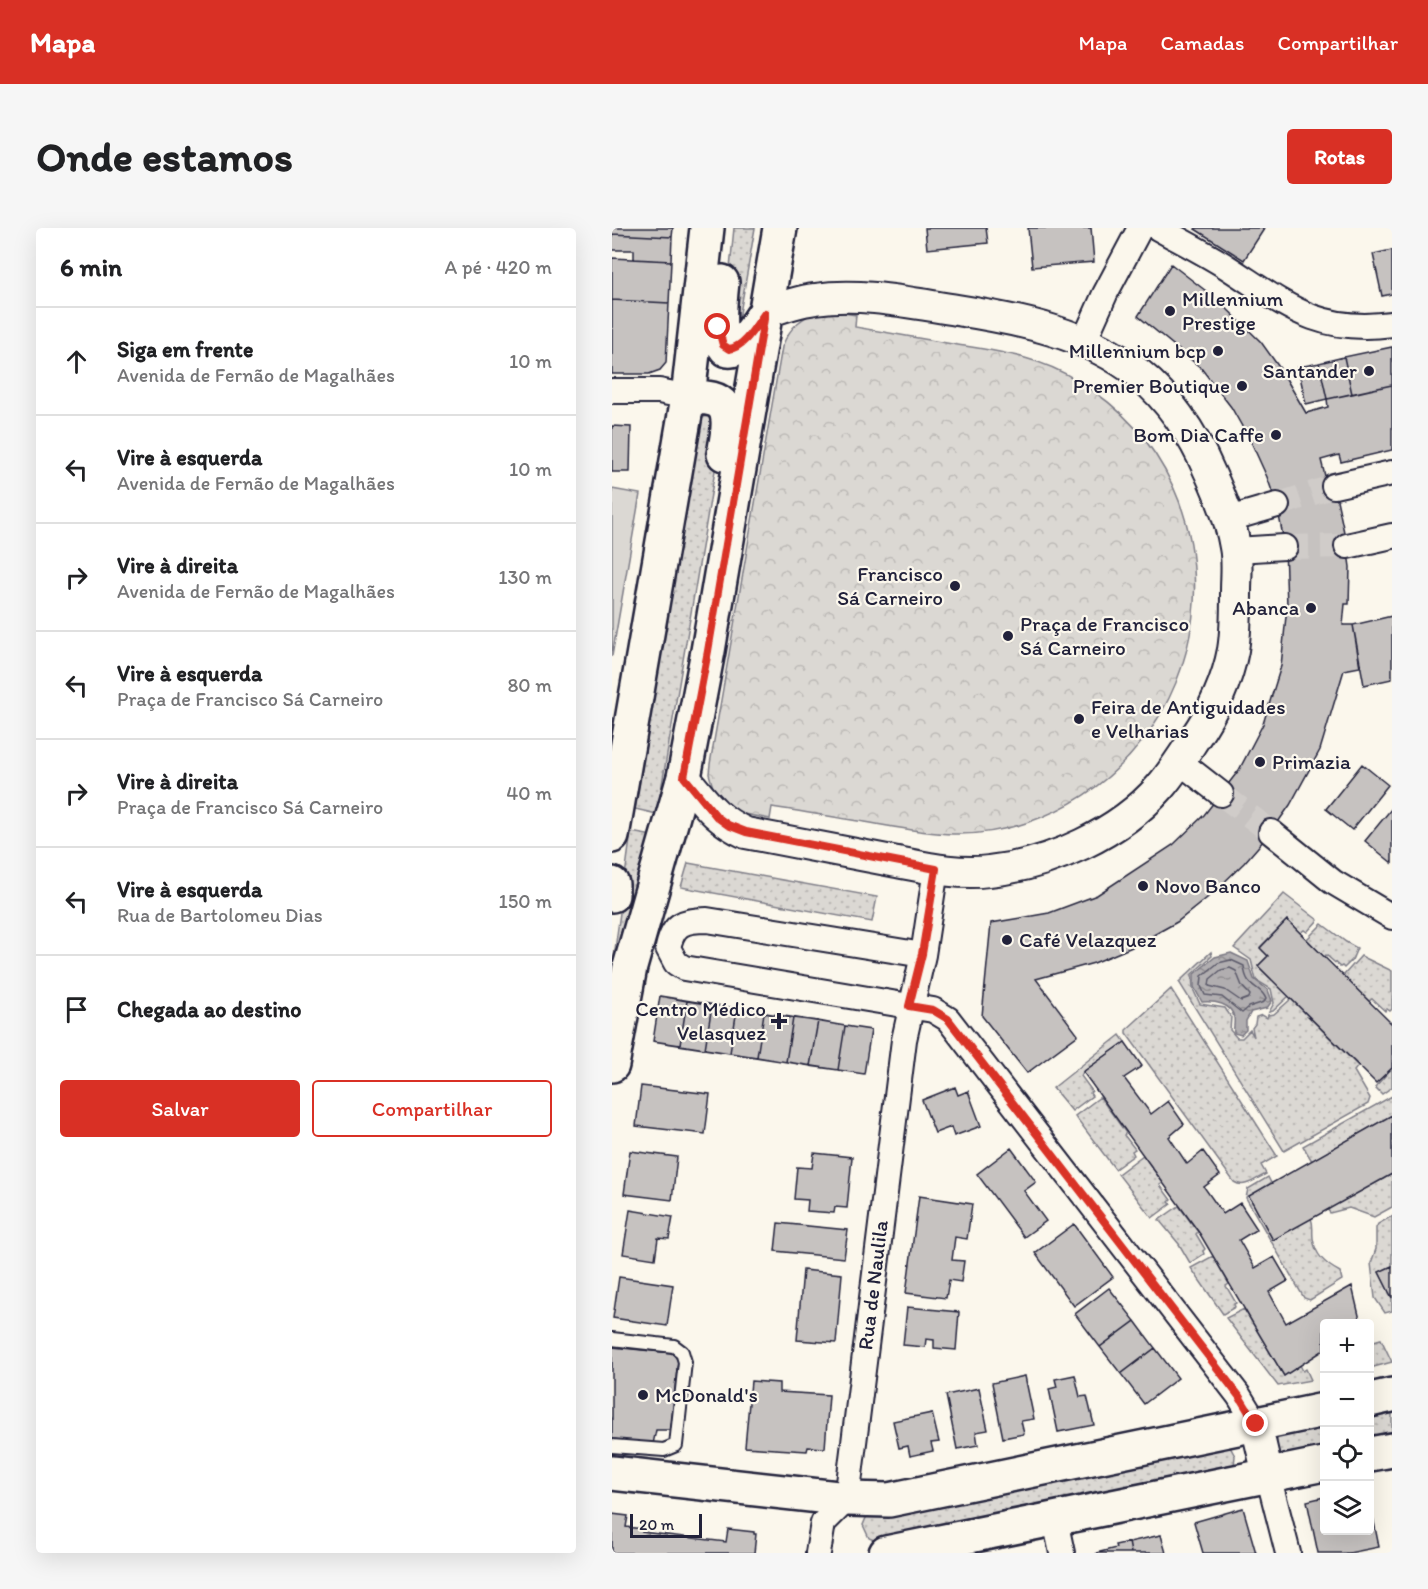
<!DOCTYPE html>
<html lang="pt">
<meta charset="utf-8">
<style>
:root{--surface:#fff;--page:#f6f6f6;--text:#202124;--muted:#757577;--line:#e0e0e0;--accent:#d93025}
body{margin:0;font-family:Itim,sans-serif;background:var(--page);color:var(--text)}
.controls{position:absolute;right:18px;bottom:18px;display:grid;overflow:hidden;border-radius:6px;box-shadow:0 6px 24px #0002}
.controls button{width:54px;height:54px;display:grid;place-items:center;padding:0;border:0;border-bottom:2px solid var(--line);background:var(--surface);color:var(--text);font:30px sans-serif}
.scale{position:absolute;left:18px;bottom:15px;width:72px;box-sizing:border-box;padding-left:6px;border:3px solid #22223b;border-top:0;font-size:16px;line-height:21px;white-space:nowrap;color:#22223b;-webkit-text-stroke:4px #fbf7ec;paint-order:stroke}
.stop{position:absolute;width:18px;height:18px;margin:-14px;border:4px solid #d93025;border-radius:50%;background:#fff}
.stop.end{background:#d93025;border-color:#fff;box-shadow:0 2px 6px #0008}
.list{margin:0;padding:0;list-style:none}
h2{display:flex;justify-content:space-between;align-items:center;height:78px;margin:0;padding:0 24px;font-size:26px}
h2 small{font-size:20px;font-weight:400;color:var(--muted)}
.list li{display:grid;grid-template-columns:39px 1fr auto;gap:18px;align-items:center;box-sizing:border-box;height:108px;padding:0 24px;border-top:2px solid var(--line)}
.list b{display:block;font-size:22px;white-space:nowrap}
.list p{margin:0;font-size:20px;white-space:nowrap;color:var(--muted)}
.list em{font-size:20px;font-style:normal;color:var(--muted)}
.actions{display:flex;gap:12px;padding:18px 24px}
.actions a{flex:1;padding:14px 0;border:2px solid var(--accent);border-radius:6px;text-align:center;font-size:21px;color:var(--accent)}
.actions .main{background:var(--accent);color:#fff}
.icon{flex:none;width:33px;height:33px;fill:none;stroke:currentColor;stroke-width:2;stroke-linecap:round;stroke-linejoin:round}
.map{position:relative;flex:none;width:780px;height:1325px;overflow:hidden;border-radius:6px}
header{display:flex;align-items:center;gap:36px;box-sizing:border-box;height:84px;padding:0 30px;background:var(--accent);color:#fff}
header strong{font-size:28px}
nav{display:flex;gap:33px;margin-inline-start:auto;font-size:21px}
.intro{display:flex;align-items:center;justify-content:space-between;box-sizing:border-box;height:144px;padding:0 36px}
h1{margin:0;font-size:42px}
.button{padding:15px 27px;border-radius:6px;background:var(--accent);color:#fff;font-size:21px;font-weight:700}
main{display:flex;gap:36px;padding:0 36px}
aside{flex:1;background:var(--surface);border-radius:6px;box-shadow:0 6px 24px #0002}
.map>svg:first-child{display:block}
</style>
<header>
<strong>Mapa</strong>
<nav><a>Mapa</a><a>Camadas</a><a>Compartilhar</a></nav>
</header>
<div class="intro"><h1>Onde estamos</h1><a class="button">Rotas</a></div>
<main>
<aside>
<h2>6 min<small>A pé · 420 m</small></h2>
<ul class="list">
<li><svg class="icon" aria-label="ahead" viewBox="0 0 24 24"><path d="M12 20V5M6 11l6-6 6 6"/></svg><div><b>Siga em frente</b><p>Avenida de Fernão de Magalhães</p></div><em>10 m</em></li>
<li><svg class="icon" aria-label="left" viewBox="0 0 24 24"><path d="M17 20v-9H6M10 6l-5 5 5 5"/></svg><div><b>Vire à esquerda</b><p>Avenida de Fernão de Magalhães</p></div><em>10 m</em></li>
<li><svg class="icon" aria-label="right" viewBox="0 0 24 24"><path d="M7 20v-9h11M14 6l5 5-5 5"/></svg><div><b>Vire à direita</b><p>Avenida de Fernão de Magalhães</p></div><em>130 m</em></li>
<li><svg class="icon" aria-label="left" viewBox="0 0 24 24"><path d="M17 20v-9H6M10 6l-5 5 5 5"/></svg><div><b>Vire à esquerda</b><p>Praça de Francisco Sá Carneiro</p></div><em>80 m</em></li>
<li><svg class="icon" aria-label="right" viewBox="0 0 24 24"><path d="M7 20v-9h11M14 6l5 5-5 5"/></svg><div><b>Vire à direita</b><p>Praça de Francisco Sá Carneiro</p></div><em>40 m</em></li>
<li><svg class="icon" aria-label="left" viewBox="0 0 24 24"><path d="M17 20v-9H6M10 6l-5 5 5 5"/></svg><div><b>Vire à esquerda</b><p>Rua de Bartolomeu Dias</p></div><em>150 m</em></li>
<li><svg class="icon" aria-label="arrive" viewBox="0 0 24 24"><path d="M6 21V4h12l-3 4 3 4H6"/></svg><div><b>Chegada ao destino</b></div></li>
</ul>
<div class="actions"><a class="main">Salvar</a><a>Compartilhar</a></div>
</aside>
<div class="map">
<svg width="780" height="1325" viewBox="0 0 780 1325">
<defs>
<pattern id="grass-dots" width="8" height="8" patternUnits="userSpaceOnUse" patternTransform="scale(1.5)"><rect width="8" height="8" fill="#dbd8d3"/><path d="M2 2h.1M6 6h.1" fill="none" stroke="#bcb9b6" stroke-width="1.8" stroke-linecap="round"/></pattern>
<pattern id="park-crowns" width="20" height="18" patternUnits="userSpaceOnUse" patternTransform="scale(1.5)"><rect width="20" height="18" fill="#dbd8d3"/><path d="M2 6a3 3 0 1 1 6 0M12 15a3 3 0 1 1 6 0" fill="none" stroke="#bcb9b6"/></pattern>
<pattern id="water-ripples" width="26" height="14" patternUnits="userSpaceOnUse" patternTransform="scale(1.5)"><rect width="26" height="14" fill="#b1aeb0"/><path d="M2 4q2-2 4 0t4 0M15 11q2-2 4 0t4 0" fill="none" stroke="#908d90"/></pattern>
</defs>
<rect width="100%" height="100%" fill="#fbf7ec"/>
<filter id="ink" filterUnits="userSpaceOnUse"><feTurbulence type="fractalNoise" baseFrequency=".0167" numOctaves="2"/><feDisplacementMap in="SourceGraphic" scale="12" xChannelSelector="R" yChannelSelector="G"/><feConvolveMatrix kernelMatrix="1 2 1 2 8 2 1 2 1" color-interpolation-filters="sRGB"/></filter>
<g filter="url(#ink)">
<path fill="url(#grass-dots)" stroke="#7e7d87" stroke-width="1.5" d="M122,0H143L124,108L114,81Z
M99,185L110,201L45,586L23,581L88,193L93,188Z
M19,604L41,608L4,731L2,729Z
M76,635L265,669L260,694L69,659Z
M672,666L706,692L695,704L692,702L688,705L675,692L648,719L656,728L646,738L677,768L661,783L657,784L662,775L659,761L644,752L639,732L622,720Z
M710,696L734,714L745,720L740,732L732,740L730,738L728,739L714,727L712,729L695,711Z
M599,724L600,728L580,746L581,761L588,776L613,780L619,789L618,802L625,810H630L638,802L642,809L640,800L643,796L644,789L650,787L655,790L656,787L662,786L679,771L746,838L742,843L758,870L756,876L672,923L567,754Z
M749,728L780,743V781L778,783L775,781L773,783L760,771L757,773L731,748Z
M559,761L665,928L649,937L654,946C643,951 633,961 622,954L514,805V802Z
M508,807L513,814L471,844L469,848L480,863L478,865L480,868L460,883L441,860Z
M780,840V859L770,866L763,859Z
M780,868V887L700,933L691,918Z
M488,869L514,905L512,907L523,921L520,923L522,927L503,941L463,888Z
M531,927L551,955L548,957L559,972L557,974L559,976L540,990L506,946Z
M780,946V979L762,989L737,980L718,985L715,981Z
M656,949L659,955L637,968L661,1012L699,990C702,998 700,1002 701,1010C703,1027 713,1036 728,1044L730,1052L698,1072L692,1070L634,970L636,961Z
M567,978L586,1004L584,1006L593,1021L591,1023L592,1026L578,1035L567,1016L547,992Z
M780,988V1038L767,1044L780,1070V1083L773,1085L763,1070L759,1035L764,1021V1000L766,996Z
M601,1028L617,1056L614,1058L624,1075L622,1076L623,1079L611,1086L579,1040Z
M632,1081L672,1148L688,1137L691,1143L694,1141L699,1152L666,1158L614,1090Z
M769,1111L780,1134L758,1140V1114Z
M780,1181V1211L758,1215V1186Z
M712,1195V1225L670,1231C665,1223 663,1217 666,1208Z
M617,1217L623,1228L622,1238L264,1313L257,1310L251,1297L254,1290L262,1285Z"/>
<path fill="url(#park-crowns)" stroke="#7e7d87" stroke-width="1.5" d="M213,82L244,87L243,99C277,105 312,111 346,117C390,124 428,129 466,153C645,261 610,529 414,595C357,614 316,605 259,595C226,590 193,584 160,579L158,591L127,585L103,566L97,546L98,536L170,119C178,98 191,87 213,82Z"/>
<path fill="#dbd8d3" stroke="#7e7d87" stroke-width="1.5" d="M0,261L28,266L0,428Z"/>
<path fill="url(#water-ripples)" stroke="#787681" stroke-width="1.5" d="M619,725L636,733L642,751L656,762L660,773L655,780L639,784L634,793V802L629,807L622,805C621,800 623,795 622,790C620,775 602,773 590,774L582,759V746L603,729Z"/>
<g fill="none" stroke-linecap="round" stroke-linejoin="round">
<path stroke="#5b5a6a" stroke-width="1.5" d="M619,732L632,738C634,762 648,756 654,771L652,774L637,779L630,785L610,769L593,767L589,758L590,748L606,735Z
M618,740L624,743L630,758L638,767L637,770L629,773L613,762L597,758L598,751L609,742Z"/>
</g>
<path fill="#c6c2c0" stroke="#22223b" stroke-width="1.5" d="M0,0H61L60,9L0,6Z
M313,0H374L376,15L315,21Z
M416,0H479L482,34L420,39Z
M584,0H650L652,1L632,32L583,1Z
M0,6L60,9L59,33L22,31V22H0Z
M780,22V66L770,68L761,26Z
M0,30L59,33L57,75L0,72Z
M559,36L607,73L649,114L669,142L694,185L716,179L715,171L780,157V222L729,234L727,227L709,232L713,248L718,246L722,258L735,318L738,339L737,376H733L731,397H741L748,439L732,442L708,522L678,577L659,604L632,635L600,666L565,694L520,719L482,735L424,751L466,807L415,845L370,788L379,695L437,685L485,667L561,617L592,587L627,542L651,496L669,438L675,378L673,319L665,277L655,249L640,216L619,179L589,140L526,88Z
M0,72L57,75L54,135L48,142L37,146H0Z
M780,119V157L740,166L732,129Z
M732,129L740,166L715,171L707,135Z
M707,135L715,171L694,176L686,139Z
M0,198L19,199L18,244H0Z
M780,388V451L752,457L741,397Z
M750,536L776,557L740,602L714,581Z
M780,580V635L753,613Z
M675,692L780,796V840L764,855L646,738L656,728L648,720Z
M48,768L75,773L68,817L41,813Z
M48,768L259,802L252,846L41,813Z
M75,773L100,777L93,821L68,817Z
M100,777L125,781L118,825L93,821Z
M125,781L152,785L145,829L118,825Z
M152,785L181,790L174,834L145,829Z
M181,790L206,793L198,838L174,834Z
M206,793L233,798L226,842L198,838Z
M233,798L259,802L252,846L226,842Z
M513,814L530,838L512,850L539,886L556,873L572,896L557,909L575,936L591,923L608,947L592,959L611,986L628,975L645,1001L627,1012L643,1040L662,1029L676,1053L657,1064L674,1095L740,1058L749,1096H712V1122L672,1148L588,1006L471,844Z
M29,858L98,866L93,906L24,898Z
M343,859L346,867L356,863L369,898L342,908L339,899L323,905L310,872Z
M780,887V946L661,1012L637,968Z
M399,920L424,954L412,963L434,993L412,1009L365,946Z
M18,923L65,929L60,972L12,966Z
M202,925L240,929L235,980L223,979L222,985L195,983L196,972L182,971L185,939L200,940Z
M307,968L360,976L355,1011L343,1009L340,1032L352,1033L349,1054L337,1052L334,1070L294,1065Z
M18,982L61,989L57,1011L46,1010L43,1031L11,1026Z
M166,995L236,1002L232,1030L163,1023Z
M462,996L501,1049L462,1078L423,1025Z
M780,1038V1070L767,1044Z
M191,1042L230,1046L224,1115L185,1112Z
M7,1049L61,1057L55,1098L1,1090Z
M497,1060L523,1093L488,1119L463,1086Z
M295,1079L347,1084L344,1122L322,1120V1112L314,1111L313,1119L291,1117Z
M523,1093L543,1120L509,1146L488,1119Z
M0,1119L60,1125L66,1132L59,1202H44L41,1216L0,1211Z
M543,1120L566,1150L532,1176L509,1146Z
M463,1147L468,1169L475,1168L482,1197L446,1204L437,1161L445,1159L443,1151Z
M413,1148L422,1191L409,1193L412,1206L391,1210L380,1155Z
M139,1153L167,1155V1164L217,1167L213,1220L196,1219L195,1223L133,1219Z
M367,1160L376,1202L364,1204L366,1217L345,1221L334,1167Z
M320,1185L327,1214L319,1215L321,1223L298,1228L296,1218L287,1220L281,1193Z
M712,1269V1302H758V1274L767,1319L737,1325H706L695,1273Z
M631,1280L644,1325H591L582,1294Z
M0,1286L16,1288L14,1299L31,1301L30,1304L114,1314L116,1301L142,1304V1306H144L142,1325H0Z
M549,1307L554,1325H519L517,1314Z
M517,1314L519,1325H484L504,1320L503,1317Z"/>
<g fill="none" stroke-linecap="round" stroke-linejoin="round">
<path stroke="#d0ccc9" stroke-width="24" stroke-dasharray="24 12" stroke-linecap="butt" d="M665,277L722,258
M673,319L735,318
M609,566L659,604"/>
<g stroke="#22223b" stroke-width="16">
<path id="service" d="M0,1111L62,1118L70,1124L73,1134L64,1217L52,1222L0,1218"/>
</g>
<g stroke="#22223b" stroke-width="28">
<path id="minor" d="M546,0C569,13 593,25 615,39C674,77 705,106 780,96
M472,113L493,66L528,0
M0,163H47L76,169
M722,258L780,245
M617,291L665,277
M735,318L780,308
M624,322L673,319
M568,534L609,566
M659,604L721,654L780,689
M311,727L95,692C71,692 61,696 56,720L64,735L72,740L321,782L336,791L627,1168L644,1196
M656,1247L676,1325
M443,1292L450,1325
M206,1325L211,1295L235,1271L292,812L311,727L324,641"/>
</g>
<g stroke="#22223b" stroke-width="34">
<path id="tertiary" d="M72,549C93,574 103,591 134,605C183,614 231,624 280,633C312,639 345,647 377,643C438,637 508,605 548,559C561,544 571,528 582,511C600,485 615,454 621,422C624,404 624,383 624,364C624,349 626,333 623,319C619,293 609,269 598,245C582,208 559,172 527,146C476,105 408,92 345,82C299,75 250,64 203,71C186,73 169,79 153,85
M644,1196L656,1247"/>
</g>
<g stroke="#22223b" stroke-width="38">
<path id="secondary" d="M758,1172L780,1167
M758,1226L780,1222
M0,1245L235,1271L277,1272L712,1182
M274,1325L712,1236"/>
</g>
<g stroke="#22223b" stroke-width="38">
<path id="primary" d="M110,54C109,63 99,145 129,116C138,108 145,96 152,86
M76,169C84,169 92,169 100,171C124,177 115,209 112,226
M0,608L76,169L95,0
M0,656V667
M0,837L18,739L72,549L96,423L168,0"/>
</g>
<use href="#service" stroke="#fbf7ec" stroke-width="12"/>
<use href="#minor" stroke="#fbf7ec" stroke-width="24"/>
<use href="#tertiary" stroke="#fbf7ec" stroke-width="30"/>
<use href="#secondary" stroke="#fbf7ec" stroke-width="33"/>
<use href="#primary" stroke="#fbf7ec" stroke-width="33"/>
</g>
</g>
<g fill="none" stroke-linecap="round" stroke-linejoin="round" filter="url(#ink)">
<path stroke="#d93025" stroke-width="8" d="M106,99L111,117L117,121C133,119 144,97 153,85L96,423L72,549L105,589L116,597L134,604L324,641L310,726L297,778L321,782L336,791L627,1168L644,1196"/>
</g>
<g fill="#22223b" stroke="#fbf7ec" stroke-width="2">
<circle cx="558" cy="83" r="6"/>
<circle cx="606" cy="123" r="6"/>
<circle cx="757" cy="143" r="6"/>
<circle cx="630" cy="158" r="6"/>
<circle cx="664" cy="207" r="6"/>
<circle cx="343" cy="358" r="6"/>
<circle cx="699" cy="380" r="6"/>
<circle cx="396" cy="408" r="6"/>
<circle cx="467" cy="491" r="6"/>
<circle cx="648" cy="534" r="6"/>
<circle cx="531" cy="658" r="6"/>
<circle cx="395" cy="712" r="6"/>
<path d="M164 784h6v6h6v6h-6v6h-6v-6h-6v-6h6z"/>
<circle cx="31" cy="1167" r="6"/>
</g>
<g text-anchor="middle" stroke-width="4.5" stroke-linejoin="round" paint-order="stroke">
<g font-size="21" fill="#22223b" stroke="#fbf7ec" text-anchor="start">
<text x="570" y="78">Millennium<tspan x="570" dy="24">Prestige</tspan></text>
<text x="594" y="130" text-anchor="end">Millennium bcp</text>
<text x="745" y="150" text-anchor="end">Santander</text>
<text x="618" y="165" text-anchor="end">Premier Boutique</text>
<text x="652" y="214" text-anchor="end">Bom Dia Caffe</text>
<text x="331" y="353" text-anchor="end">Francisco<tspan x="331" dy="24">Sá Carneiro</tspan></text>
<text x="687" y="387" text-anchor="end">Abanca</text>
<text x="408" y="403">Praça de Francisco<tspan x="408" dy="24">Sá Carneiro</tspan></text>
<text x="479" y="486">Feira de Antiguidades<tspan x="479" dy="24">e Velharias</tspan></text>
<text x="660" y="541">Primazia</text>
<text x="543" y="665">Novo Banco</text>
<text x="407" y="719">Café Velazquez</text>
<text x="154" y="788" text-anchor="end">Centro Médico<tspan x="154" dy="24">Velasquez</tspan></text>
<text x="43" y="1174">McDonald's</text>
</g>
<g font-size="21" fill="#22223b" stroke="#fbf7ec">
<text transform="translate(261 1057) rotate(-83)" y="7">Rua de Naulila</text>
</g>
</g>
</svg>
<div class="controls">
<button>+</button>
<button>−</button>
<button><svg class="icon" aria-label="locate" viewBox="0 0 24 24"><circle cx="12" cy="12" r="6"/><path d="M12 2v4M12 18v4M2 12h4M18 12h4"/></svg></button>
<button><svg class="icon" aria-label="layers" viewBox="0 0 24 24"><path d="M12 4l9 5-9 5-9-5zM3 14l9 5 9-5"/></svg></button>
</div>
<div class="scale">20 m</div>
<div class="stop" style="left:106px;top:99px"></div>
<div class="stop end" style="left:644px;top:1196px"></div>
</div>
</main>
